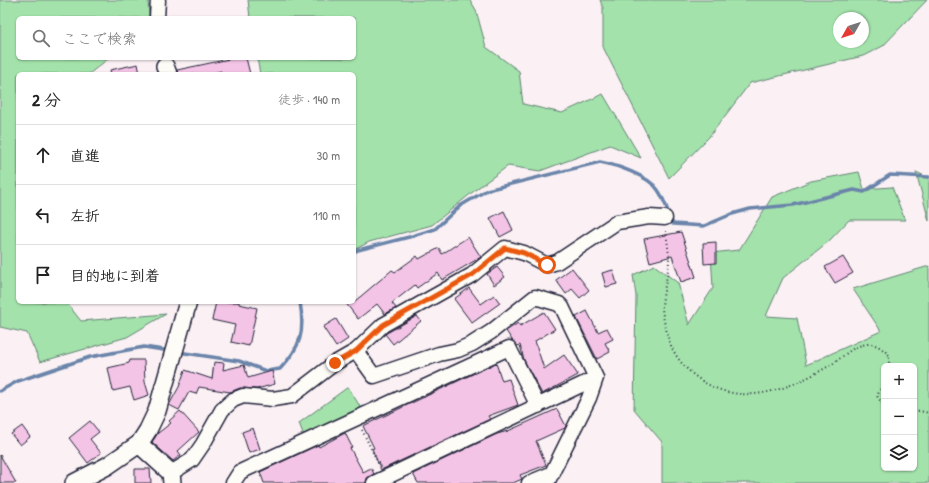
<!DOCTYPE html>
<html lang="ja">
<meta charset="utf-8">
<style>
:root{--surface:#fff;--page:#f6f6f6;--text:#222;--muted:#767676;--line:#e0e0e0}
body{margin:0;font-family:"Patrick Hand","Klee One",sans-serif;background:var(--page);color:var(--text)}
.controls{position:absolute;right:12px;bottom:12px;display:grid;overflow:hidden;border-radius:6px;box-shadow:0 1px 3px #0004}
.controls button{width:36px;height:36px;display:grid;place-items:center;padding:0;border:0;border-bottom:1px solid var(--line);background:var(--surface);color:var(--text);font:20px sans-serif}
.compass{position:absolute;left:833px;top:12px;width:36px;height:36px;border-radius:50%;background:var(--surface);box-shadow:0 1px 3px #0004;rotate:231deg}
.stop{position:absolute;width:12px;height:12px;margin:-9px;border:3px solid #ea580c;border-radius:50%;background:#fff}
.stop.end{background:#ea580c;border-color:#fff;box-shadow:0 1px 4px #0008}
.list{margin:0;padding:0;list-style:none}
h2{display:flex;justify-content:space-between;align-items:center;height:52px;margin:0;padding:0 16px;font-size:17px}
h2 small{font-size:13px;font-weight:400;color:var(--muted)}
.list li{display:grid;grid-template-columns:26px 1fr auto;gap:12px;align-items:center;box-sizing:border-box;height:60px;padding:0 16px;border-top:1px solid var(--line)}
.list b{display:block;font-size:15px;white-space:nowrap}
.list em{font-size:13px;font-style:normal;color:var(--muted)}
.icon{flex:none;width:22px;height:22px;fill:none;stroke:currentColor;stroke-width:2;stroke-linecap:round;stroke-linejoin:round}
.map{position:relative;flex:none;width:929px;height:483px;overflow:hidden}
.search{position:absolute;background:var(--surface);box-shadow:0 1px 3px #0004;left:16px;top:16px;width:340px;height:44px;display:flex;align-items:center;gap:10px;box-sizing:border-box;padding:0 14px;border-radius:6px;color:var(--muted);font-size:15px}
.panel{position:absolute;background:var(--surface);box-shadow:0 1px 3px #0004;left:16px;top:72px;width:340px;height:232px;border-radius:6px}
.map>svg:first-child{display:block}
</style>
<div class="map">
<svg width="929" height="483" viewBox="0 0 929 483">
<rect width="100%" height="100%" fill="#fbf1f4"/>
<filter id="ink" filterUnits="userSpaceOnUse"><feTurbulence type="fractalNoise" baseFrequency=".025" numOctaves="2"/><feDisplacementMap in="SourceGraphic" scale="8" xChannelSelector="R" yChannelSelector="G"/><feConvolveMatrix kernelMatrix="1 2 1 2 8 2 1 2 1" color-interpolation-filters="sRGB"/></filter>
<g filter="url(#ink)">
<path fill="#a3e2ab" stroke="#628273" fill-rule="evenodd" d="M0,0H148L149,18H18V58H109L89,74H18V302H66L81,321L166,314L127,337L40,362L27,333L0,327Z
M248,0H470L476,10L486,47L519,71L523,104L562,113L603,94L641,158L610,145L540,171L508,166L479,187L432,225L369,242L354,250V74H260L257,58H354V18H250Z
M600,0H927L883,46L863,56L750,83L709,137L669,178L603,47V8ZM839,18H863V42H839Z
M859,172L864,189L892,187L905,220H849L829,241L783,278L766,316L797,318L806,365L881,331L853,289L929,266V483H662V442L634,409L636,296L633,275L654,265L678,283L689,325L713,288L711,253L739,250L772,197L811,181ZM884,366H914V468H884Z
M916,172L929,178V221Z
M348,387L361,408L304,436L299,423Z"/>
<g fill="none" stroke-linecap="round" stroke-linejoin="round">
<path stroke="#6a84aa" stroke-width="3.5" d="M354,252L358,250L409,237L435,229L460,206L487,190L600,162C616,165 649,176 658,190C665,200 668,213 673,224L704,226L732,214L750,209L793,205L854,190L864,192L890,175L929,177
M178,352L239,361L266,371L280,369C301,347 305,332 300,302
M0,391L18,381L90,357L144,347L170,351"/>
</g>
<path fill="#f4c4e6" stroke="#22223b" d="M234,58H246L250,74H222L221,71L209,74H178L177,70Z
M138,64L140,74H111L110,70Z
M504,211L513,230L500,237L490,218Z
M681,232L696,277L681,282L672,256L650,262L644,239Z
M468,237L481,257L442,280L438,273L417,288L415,285L392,303L396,308L385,314L377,304L358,319L345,302H354L392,270L395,272L417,256L419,259L439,248L442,254Z
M716,242V263L704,264L703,243Z
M843,257L853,273L835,283L825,267Z
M497,267L505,277L494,285L487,274Z
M572,268L589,290L580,298L572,289L566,294L556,280Z
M613,270L617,284L606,287L602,273Z
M469,288L481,304L494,295L500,303L472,323L454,299Z
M216,302H239V304L257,308L249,346L231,342L235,325L212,320Z
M587,311L598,332L607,328L613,339L605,343L610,352L597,359L576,317Z
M544,312L555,329L535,341L544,369L564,355L578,375L542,394L524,360L520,345L517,346L512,340L506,331L518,323L520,326Z
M417,316L421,321L393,344L385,334Z
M336,319L348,339L336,347L323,327Z
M130,360H144L145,382L149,395L134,400L130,387L113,391L108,368L129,363Z
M214,362L224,363L223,370L244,365L248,378L272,371L275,384L257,389L240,388L230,392L199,387L196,394L189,392L179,410L169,405L179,387L185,370L212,379Z
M496,363L502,381L509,379L518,405L488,416L490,419L381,470L372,449L374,448L363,426Z
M557,409L566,426L565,428L536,441L546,465L520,475L522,479L513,483H418L413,474L497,434L508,431Z
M180,411L199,432L178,451L181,455L173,461L152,442L158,433L171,423L169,421Z
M90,421L99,432L90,439L101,453L88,463L69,438Z
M22,426L30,437L20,445L11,434Z
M253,428L260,449L249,453L242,432Z
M345,433L352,447L350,448L363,472L371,468L374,474L367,478L366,483H264L260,472L318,445L319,447Z
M0,455L16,483H0Z
M135,469H150L151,483H135Z"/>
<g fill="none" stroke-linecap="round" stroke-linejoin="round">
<g stroke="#22223b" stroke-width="17">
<path id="minor" d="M157,18L158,0
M356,351L383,325L472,275L505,248L524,253L547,265L557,262L617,222L649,217L665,218
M171,473L192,460L203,444L222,410L233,400L243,396L273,399L292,396L335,363L356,351L374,376L439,354L458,350L472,344L491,332L535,297L559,304L562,307L596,378L589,398L547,483
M233,483L240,472L509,348L538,406
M374,483L596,378
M529,483L553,473"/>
</g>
<g stroke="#22223b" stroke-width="20">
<path id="tertiary" d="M165,66L168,74
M139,444L171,473L172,483
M74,483L107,466L139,444L148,430L157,411L188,302"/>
</g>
<path stroke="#22223b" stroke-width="2" stroke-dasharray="1 3" stroke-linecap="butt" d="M666,231C667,241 669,251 669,261C668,276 663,291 662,306C662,315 665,325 667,333C671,353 685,370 702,381C745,408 789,389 829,366C843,358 852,345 868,344C876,343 884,350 889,355V366
M884,382L877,396L884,406
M914,410L929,413
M362,430L380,467"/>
<use href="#minor" stroke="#fdfcf7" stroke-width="14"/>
<use href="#tertiary" stroke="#fdfcf7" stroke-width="17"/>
</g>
</g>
<g fill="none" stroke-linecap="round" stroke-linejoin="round" filter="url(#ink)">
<path stroke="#ea580c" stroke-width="5" d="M335,363L356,351L383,325L472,275L505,248L524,253L547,265"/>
</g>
</svg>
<div class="controls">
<button>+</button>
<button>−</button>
<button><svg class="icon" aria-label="layers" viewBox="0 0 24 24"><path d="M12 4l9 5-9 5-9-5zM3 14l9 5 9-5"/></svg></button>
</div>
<svg class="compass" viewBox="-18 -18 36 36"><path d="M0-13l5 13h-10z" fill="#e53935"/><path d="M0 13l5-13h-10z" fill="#767676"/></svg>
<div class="stop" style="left:547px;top:265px"></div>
<div class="stop end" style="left:335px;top:363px"></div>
<div class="search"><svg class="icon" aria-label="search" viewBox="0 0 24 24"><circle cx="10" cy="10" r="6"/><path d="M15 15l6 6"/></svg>ここで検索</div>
<section class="panel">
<h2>2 分<small>徒歩 · 140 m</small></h2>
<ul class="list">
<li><svg class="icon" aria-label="ahead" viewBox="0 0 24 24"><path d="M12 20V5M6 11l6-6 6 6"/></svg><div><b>直進</b></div><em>30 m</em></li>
<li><svg class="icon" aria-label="left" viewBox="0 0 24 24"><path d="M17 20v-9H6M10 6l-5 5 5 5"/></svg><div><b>左折</b></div><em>110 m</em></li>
<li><svg class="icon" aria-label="arrive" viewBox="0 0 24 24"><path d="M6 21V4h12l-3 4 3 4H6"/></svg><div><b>目的地に到着</b></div></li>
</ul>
</section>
</div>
